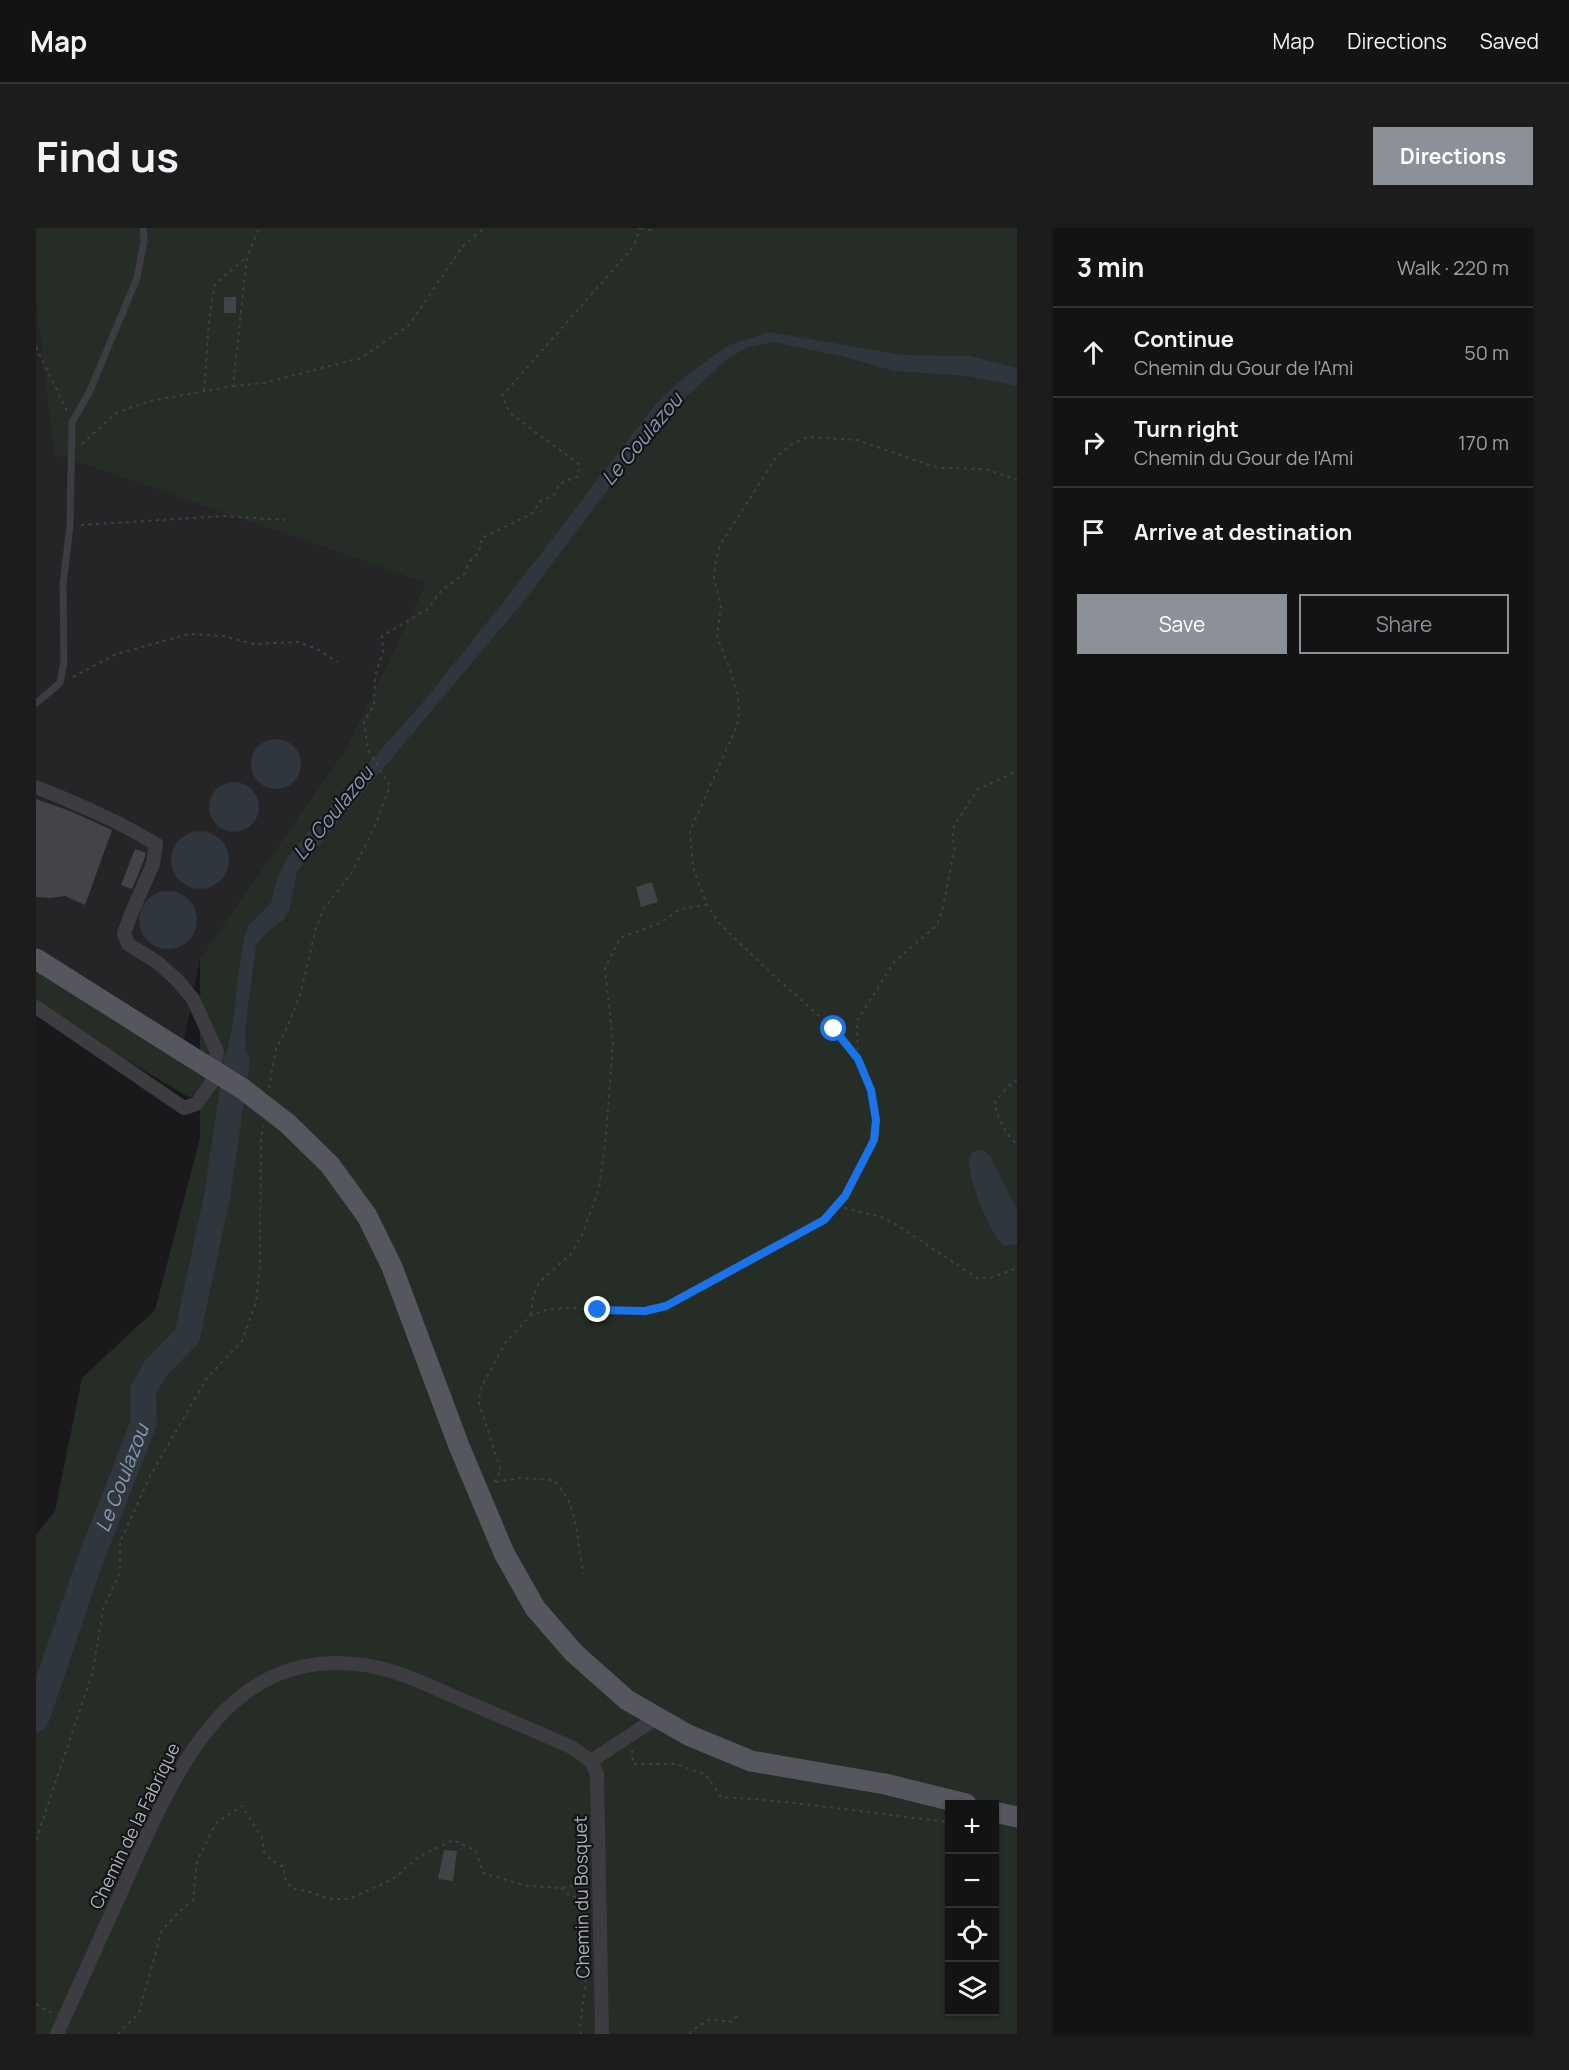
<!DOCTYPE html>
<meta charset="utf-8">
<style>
:root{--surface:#131314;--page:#1c1c1d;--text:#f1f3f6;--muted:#9d9ea0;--line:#323234;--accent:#8c9099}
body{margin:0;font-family:Manrope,sans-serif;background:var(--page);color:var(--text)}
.controls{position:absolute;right:18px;bottom:18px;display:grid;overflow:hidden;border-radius:0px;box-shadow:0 2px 4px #0004}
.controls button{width:54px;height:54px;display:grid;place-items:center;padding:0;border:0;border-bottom:2px solid var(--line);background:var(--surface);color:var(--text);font:30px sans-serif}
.stop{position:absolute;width:18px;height:18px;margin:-14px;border:4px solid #1a73e8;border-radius:50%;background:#fff}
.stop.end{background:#1a73e8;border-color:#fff;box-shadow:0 2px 6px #0008}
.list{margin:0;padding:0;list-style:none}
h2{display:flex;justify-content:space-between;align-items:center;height:78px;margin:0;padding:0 24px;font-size:26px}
h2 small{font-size:20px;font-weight:400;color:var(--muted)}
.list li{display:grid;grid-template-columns:39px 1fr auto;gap:18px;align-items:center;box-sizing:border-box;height:90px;padding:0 24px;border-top:2px solid var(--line)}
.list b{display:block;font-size:22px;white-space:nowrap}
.list p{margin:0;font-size:20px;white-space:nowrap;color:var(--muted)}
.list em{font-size:20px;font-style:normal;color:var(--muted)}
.actions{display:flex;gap:12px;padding:18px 24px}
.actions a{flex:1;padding:14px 0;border:2px solid var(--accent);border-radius:0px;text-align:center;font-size:21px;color:var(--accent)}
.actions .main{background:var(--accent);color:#fff}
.icon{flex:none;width:33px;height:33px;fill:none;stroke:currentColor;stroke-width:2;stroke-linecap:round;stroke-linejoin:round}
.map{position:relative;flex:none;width:981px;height:1806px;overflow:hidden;border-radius:0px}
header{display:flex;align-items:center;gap:36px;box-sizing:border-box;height:84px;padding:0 30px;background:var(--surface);border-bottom:2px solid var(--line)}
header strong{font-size:28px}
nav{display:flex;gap:33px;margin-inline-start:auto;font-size:21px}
.intro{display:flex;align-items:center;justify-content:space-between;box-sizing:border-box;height:144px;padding:0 36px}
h1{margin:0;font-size:42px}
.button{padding:15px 27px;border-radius:0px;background:var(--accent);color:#fff;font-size:21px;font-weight:700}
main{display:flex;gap:36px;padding:0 36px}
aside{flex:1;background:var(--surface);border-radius:0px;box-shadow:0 2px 4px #0004}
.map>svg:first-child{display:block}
</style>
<header>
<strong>Map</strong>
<nav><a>Map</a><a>Directions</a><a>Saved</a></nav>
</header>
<div class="intro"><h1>Find us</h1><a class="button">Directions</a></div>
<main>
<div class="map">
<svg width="981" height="1806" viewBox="0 0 981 1806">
<rect width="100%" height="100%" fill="#19191b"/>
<path fill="#252528" d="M0,77L18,226L390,355L311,519L164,730L146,823L0,727Z"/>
<path fill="#252d26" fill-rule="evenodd" d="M0,0H981V1806H0V1307L19,1283L46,1150L119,1082L164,910V860L154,870L74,822L0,773V739L164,847V730L311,519L390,355L18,226L0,77ZM914,1576H958V1784H914Z"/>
<path fill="#30363e" d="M733,104L867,127L934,128L981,140V158L932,148L858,143L809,129L738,114L712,119L691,131L620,197L487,374L261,643L253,683L246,693L232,703L220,717L209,801L210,841L208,859L190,845L191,824L197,795L203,740L209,707L212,698L235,675L241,651L250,632L275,600L388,473L473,367L619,177L648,149L693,117Z
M215 536a25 25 0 1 1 50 0a25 25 0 1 1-50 0Z
M173 579a25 25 0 1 1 50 0a25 25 0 1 1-50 0Z
M135 632a29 29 0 1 1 58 0a29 29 0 1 1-58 0Z
M103 692a29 29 0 1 1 58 0a29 29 0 1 1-58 0Z
M940,922H947L954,928L981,982V1016L968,1018C955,1009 931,949 933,933C933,928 935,925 940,922Z"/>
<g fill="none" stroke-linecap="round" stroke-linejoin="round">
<path stroke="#30363e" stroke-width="26" id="s1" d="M0,1491L51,1341L108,1194L107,1162L120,1140L151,1108L181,969L201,833"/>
</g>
<path fill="#434448" d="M188,69H200V85H188Z
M0,571L34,583L76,602L49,677L29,668L14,670L0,669Z
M99,621L110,625L108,632L96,661L85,657Z
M616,654L622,674L605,679L600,659Z
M408,1622L421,1623L417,1653L402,1651Z"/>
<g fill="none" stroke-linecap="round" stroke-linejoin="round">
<path stroke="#404146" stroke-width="2" stroke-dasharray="3 4.5" stroke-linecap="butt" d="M605,0L618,3
M0,119L31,183
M197,158L228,155L325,130L373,97L426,19L448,0
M168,163L173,92L179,56L211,29
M46,216L80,185L114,173L197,158L211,29L223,0
M45,297L188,288L249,292
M37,449L80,426L153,406L187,408L218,416L262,414L281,421L301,434
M822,830L821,793L859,733L900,698L906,684L919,618L916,610L918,598L942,561L981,543
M981,852L970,860L958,876C963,891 968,905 981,916
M233,860L240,821L251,800L264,767L280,700L287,682L316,644L339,598L354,558L332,522L328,494L338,477L339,448L347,424L346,408L392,381L405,363L428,346L434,333L443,325L446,310L497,285L503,274L519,266C521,255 531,252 541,249L544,237L474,185L466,168L598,18L604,0
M801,978L845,989L861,997L941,1050H954L981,1040
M495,1087L497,1069L503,1054L534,1027L546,1007L563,961L570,908L577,814L569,741L584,710L624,695L644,681L670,677
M458,1254L465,1243L443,1175L444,1162L469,1115L495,1087L513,1081L531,1080L609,1083L630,1078L788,992L809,968L838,912L840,892L835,862L822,830L798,801L738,748L682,694L671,677L657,640L654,603L701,498L703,483L702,470L694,441L681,409L685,377L678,350L679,337L684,317L741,228L756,216L771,209L821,212L896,238L906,240L950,241L981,252
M460,1254L483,1250L517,1252C545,1278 539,1313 548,1346
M596,1522L597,1536H640L670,1547L685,1569C761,1573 837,1586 914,1594
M0,1612L57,1443L67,1381L84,1344V1314L114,1248L171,1150L206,1113L220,1074L224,1036L225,911L227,898
M525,1660L533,1667L548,1671
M549,1711V1723
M0,1776L15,1785
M82,1806L103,1785L126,1702L144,1683L157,1672L161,1633L180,1595L206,1578L226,1610L228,1624L235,1632L248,1639V1649L255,1660L274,1664L294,1671H313L357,1651L384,1628L417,1612L440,1623L447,1645L491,1658L525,1660L550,1656
M545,1806L544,1800L550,1750
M654,1806L655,1803L674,1791L695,1794L704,1785"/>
<path stroke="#3c3c41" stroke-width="7" d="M0,475L24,455L28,434L27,356L34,298L36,194L53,165L101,50L108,13L107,0"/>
<path stroke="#3c3c41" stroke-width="14" d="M0,559C42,576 82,593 120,616L117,636L95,686L88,705L92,716L121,734L141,752L157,771L181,824L176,854L160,876L148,880L0,779
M555,1533L622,1489
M21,1806C44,1755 67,1704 90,1653C135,1554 186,1422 319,1436C357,1439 391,1457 426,1472C462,1487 498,1503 535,1519L555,1533L561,1546L566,1806"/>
<path stroke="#56575e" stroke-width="21" d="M0,731L146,823
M252,896L294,937L331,988L356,1039L423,1218L468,1325L499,1380L538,1425L591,1472L652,1507L715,1533L849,1556L930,1576
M958,1584L981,1589"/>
<path stroke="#56575e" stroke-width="21" d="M146,823L207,861L252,896"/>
</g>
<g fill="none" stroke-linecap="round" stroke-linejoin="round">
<path stroke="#1a73e8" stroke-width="8" d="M562,1082L609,1083L630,1078L788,992L809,968L838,912L840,892L835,862L822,831L798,801"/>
</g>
<g text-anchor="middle" stroke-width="4.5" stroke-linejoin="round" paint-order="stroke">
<g font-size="18" fill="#acafb9" stroke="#141416">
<text transform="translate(99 1598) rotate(-64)" y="6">Chemin de la Fabrique</text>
<text transform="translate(546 1669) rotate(-91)" y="6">Chemin du Bosquet</text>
</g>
<g font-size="20" font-style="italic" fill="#869ab1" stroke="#141416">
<text transform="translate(606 211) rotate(-50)" y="7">Le Coulazou</text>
<text transform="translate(297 585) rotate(-51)" y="7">Le Coulazou</text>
<text dy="7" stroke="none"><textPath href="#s1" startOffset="256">Le Coulazou</textPath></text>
</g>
</g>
</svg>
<div class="controls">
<button>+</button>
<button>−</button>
<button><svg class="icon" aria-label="locate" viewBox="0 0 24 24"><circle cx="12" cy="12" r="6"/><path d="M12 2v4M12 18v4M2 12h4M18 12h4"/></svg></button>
<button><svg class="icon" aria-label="layers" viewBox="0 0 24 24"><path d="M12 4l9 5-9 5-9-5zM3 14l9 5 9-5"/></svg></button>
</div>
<div class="stop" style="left:798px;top:801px"></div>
<div class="stop end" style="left:562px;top:1082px"></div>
</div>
<aside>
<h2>3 min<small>Walk · 220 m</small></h2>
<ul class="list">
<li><svg class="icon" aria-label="ahead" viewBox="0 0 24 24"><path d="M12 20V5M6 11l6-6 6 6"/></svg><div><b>Continue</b><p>Chemin du Gour de l'Ami</p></div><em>50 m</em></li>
<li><svg class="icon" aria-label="right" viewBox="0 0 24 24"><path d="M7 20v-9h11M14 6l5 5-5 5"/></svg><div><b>Turn right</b><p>Chemin du Gour de l'Ami</p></div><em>170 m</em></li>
<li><svg class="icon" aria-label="arrive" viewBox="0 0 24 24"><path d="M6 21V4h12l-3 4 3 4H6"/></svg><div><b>Arrive at destination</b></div></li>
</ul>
<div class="actions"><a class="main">Save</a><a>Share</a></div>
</aside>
</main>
